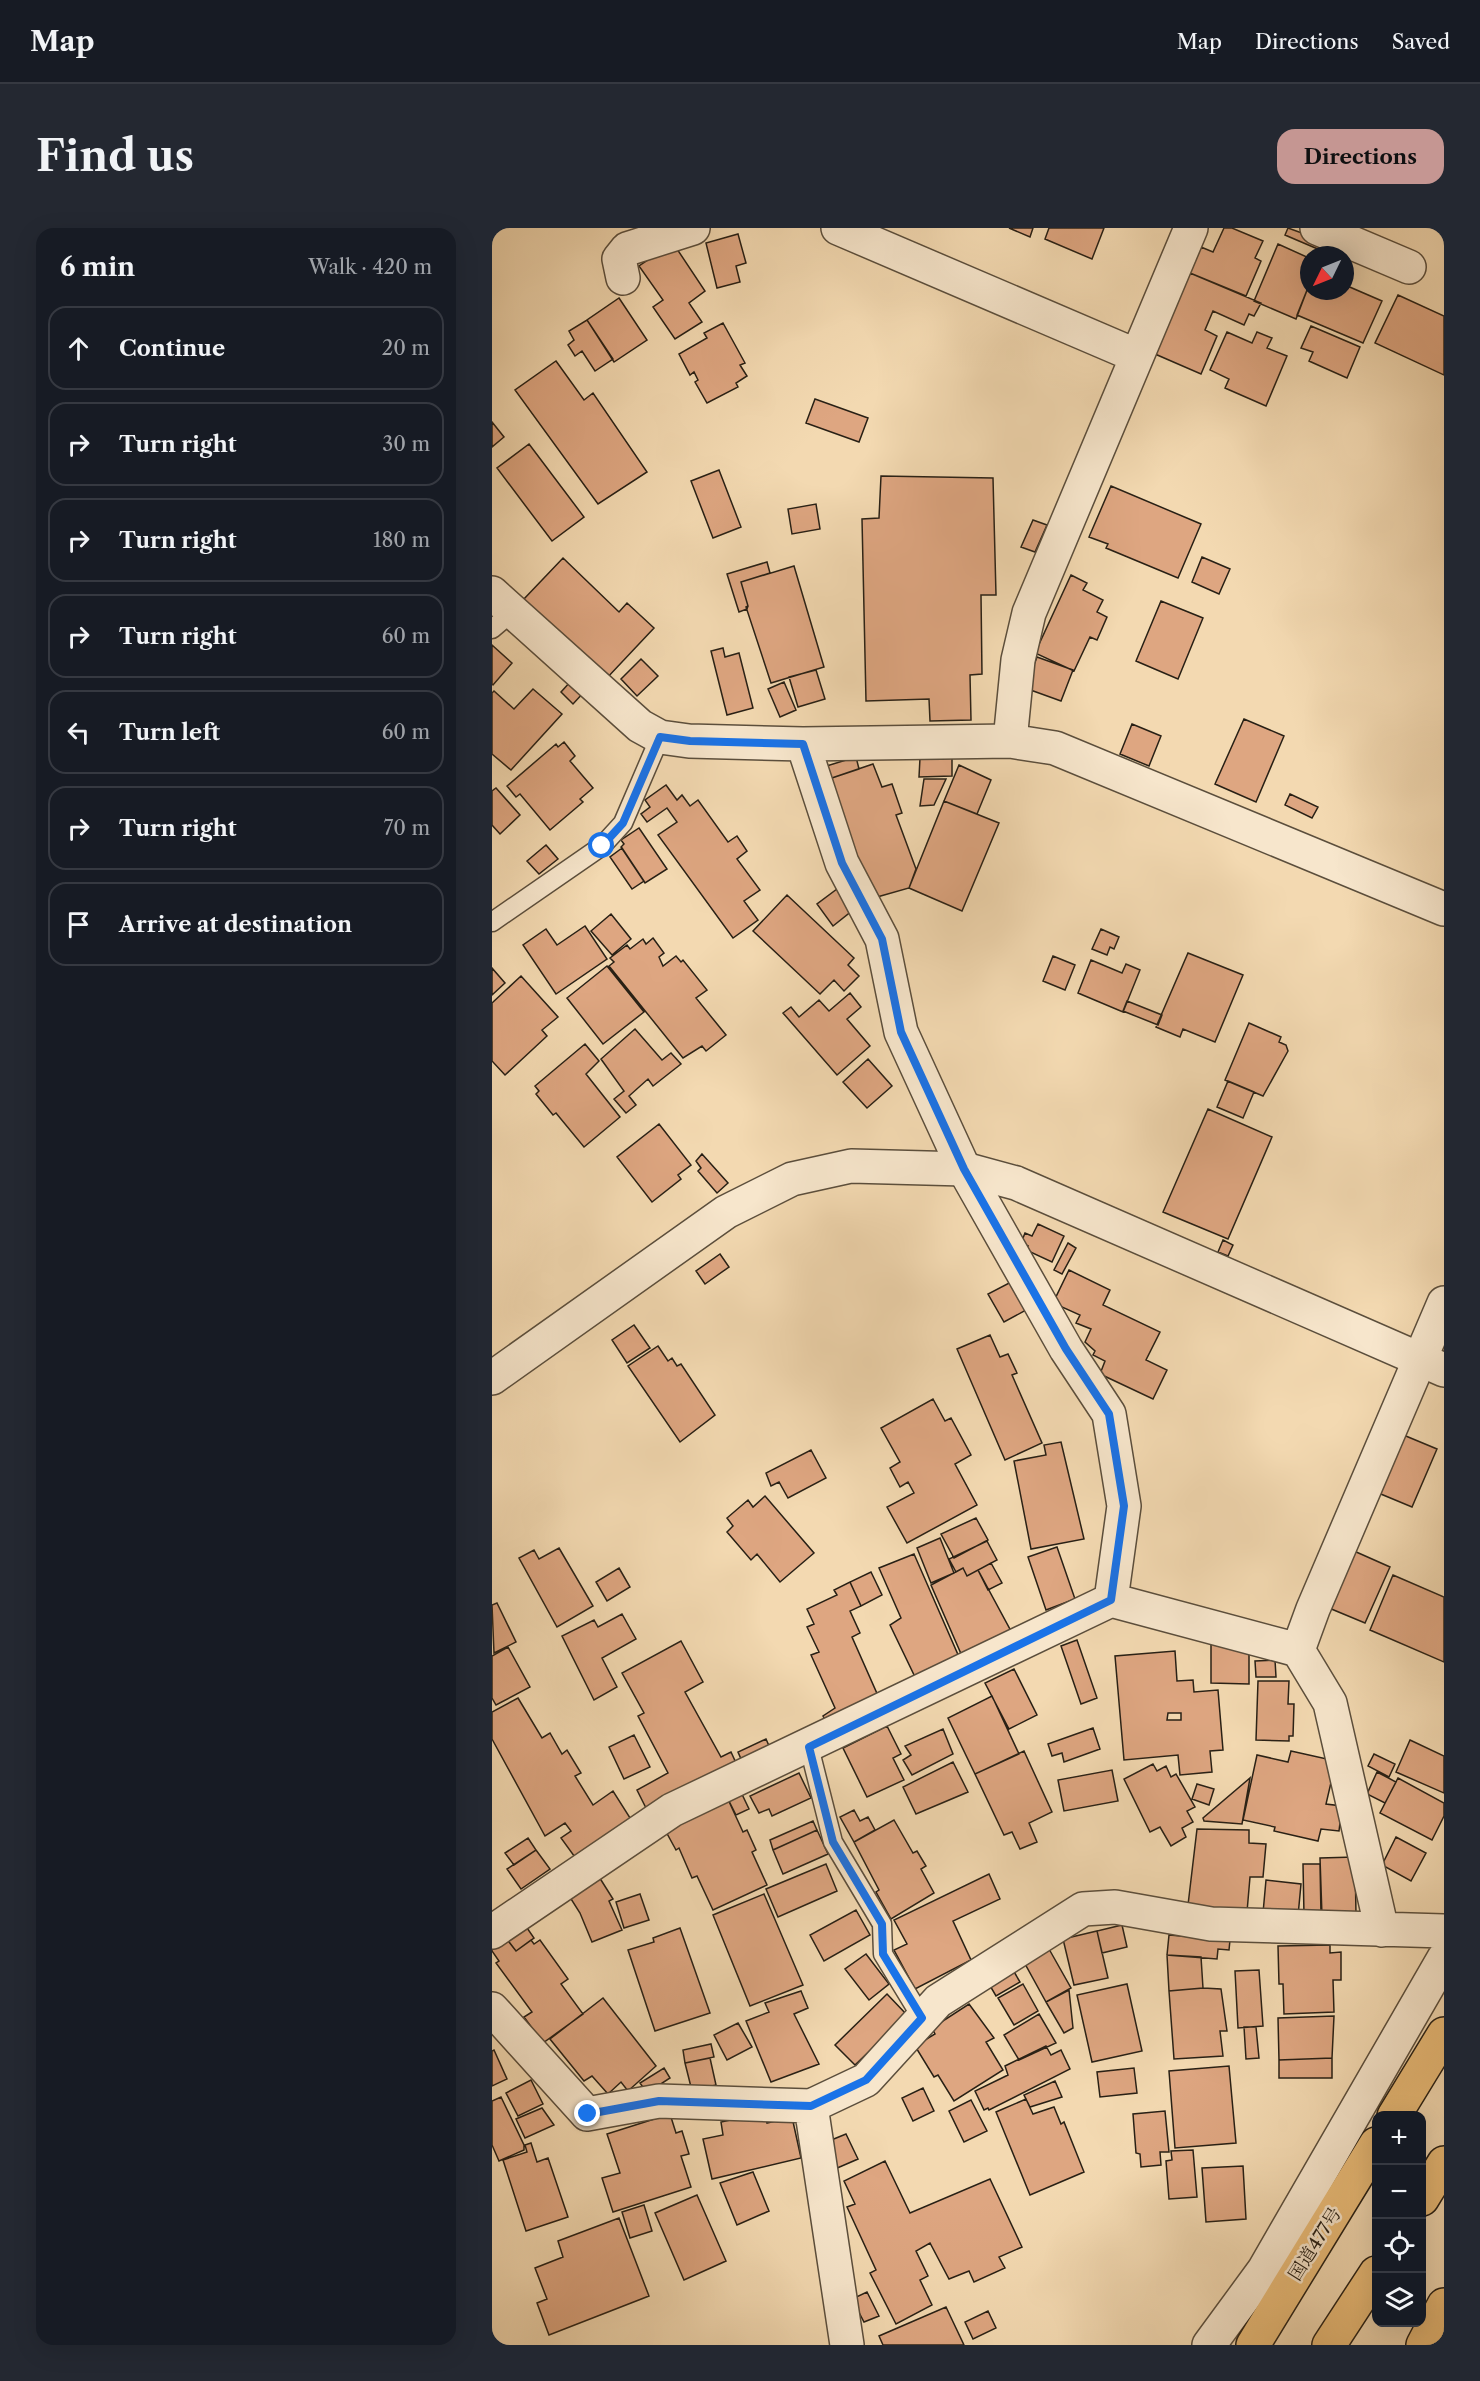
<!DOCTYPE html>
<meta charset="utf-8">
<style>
:root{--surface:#171b24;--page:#242831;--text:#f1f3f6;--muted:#9ea1a6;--line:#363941;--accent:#c59692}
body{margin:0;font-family:"Libre Caslon Text","Noto Serif JP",serif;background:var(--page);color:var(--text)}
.controls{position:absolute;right:18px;bottom:18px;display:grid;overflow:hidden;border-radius:12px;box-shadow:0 6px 24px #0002}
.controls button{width:54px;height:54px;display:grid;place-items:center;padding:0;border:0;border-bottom:2px solid var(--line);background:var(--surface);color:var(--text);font:30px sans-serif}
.compass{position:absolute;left:808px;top:18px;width:54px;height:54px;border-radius:50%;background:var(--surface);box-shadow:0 6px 24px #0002;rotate:227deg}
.stop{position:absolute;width:18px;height:18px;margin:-14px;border:4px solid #1a73e8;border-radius:50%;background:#fff}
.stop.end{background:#1a73e8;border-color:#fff;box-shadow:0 2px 6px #0008}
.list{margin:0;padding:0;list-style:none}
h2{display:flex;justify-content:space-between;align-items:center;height:78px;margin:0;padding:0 24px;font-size:26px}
h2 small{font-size:20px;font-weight:400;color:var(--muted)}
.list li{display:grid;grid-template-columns:39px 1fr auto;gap:18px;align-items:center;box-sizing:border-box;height:84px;margin:0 12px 12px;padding:0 12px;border:2px solid var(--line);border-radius:18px}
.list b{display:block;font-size:22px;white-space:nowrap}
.list em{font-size:20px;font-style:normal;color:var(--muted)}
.icon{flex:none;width:33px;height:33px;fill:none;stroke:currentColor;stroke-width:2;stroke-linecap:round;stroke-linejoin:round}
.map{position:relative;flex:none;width:952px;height:2117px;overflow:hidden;border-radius:18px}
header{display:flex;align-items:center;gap:36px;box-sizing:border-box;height:84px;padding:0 30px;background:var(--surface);border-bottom:2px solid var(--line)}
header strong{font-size:28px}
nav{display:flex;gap:33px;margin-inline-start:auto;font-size:21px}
.intro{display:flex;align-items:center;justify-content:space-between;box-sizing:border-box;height:144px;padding:0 36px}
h1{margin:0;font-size:42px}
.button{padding:15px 27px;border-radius:18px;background:var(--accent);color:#111;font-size:21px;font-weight:700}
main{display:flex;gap:36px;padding:0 36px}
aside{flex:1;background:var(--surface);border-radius:18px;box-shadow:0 6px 24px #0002}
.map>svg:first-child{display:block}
</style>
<header>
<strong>Map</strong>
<nav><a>Map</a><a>Directions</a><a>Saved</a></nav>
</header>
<div class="intro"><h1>Find us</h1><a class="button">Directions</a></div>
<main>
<aside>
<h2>6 min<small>Walk · 420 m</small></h2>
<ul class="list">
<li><svg class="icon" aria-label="ahead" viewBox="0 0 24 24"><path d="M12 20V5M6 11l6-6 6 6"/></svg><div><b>Continue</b></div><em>20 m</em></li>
<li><svg class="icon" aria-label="right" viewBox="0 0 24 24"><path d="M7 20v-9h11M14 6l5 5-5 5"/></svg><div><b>Turn right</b></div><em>30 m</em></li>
<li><svg class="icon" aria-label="right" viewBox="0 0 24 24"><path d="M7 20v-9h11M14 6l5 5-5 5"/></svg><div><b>Turn right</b></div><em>180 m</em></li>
<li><svg class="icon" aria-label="right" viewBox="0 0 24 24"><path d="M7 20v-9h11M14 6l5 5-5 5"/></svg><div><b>Turn right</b></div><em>60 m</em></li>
<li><svg class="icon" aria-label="left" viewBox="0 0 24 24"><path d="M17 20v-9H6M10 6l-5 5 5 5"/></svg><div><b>Turn left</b></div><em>60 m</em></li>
<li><svg class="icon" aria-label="right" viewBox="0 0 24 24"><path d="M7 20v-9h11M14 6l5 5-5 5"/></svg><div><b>Turn right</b></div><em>70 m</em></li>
<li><svg class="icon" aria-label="arrive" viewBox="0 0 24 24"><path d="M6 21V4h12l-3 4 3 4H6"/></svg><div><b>Arrive at destination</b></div></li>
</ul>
</aside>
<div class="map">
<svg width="952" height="2117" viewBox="0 0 952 2117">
<rect width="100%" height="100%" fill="#f3d9b1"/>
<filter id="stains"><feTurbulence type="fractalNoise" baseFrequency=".00333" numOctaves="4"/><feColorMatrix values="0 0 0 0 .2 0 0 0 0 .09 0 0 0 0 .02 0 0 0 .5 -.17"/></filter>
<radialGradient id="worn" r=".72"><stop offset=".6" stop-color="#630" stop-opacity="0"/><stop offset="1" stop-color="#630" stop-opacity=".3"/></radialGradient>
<path fill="#dea681" stroke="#282015" stroke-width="1.5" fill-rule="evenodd" d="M517,0H541L538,9Z
M557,0H612L600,31L553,11Z
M732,0H740L771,13L763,30L769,33L754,68L698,45L709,19L721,24Z
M796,0L832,13L828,22L793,7Z
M246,6L254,35L244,38L248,54L225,60L214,15Z
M181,15L213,63L197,75L210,94L183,111L161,79L171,72L147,38Z
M786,16L817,30V57L804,91L762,73Z
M698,45L769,75L762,88L757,86L752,97L721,83L713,102L725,108L709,146L663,126Z
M817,57V63H853V57L890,73L871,115L805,87Z
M906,67L952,88V147L883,115Z
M127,70L155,112L122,134L95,92Z
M95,92L121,131L103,143L90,123L83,128L76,117L82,112L77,103Z
M231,95L253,135L248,137L255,148L244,155L246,159L215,175L203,154L206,152L202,144L198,147L187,126L215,110L212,105Z
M819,98L868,119L855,150L817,133L821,124L809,120Z
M735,104L760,115L765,104L780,110L775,120L795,128L774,178L733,160L737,151L718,142Z
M64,133L92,172L101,165L155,244L106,276L23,162Z
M323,171L376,190L367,214L314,195Z
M0,194L12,209L0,219Z
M37,216L92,289L60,313L5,240Z
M227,242L249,299L221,310L199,253Z
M389,248L501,250L504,367H489L490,446L478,447L479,492L438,493L437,471L374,473L370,291L387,290Z
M619,258L709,296L686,350L614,320L616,316L597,309Z
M324,276L328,301L300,306L296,281Z
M541,292L555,297L543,324L529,319Z
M710,329L738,341L727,366L700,354Z
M71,330L127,384L135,375L162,400L114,451L31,372Z
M275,334L278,345L249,354L256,378L255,381L247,384L235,346Z
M302,338L332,439L279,455L254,379L256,378L249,354Z
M579,347L595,355L591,362L611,372L605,384L615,389L605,412L598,409L582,443L543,425Z
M669,373L711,390L686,451L644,433Z
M0,417L20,435L1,457L0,456Z
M231,420L233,429L247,425L261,480L235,487L219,423Z
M545,429L581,442L569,473L533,460Z
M149,431L166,448L145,468L129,451Z
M324,442L333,471L306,479L297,449Z
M79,453L92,464L81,476L69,464Z
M292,454L304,482L288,489L276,461Z
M41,461L70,486L19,542L0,526V465L2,463L22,481Z
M752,491L792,508L764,574L723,556Z
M640,496L669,508L657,538L628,526Z
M72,514L83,528L78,533L101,560L88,571L91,574L58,602L28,566L24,569L15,558L64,516L66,519Z
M364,529L367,541L331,553L328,540Z
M428,530H460V548L427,549Z
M381,536L390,559L400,556L410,585L404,587L424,641L417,660L378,671L331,553Z
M467,537L499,552L485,586L452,573Z
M432,551H454L442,577L428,578Z
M174,557L185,572L190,567L198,578L206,572L236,614L245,608L255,623L245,631L268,662L252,673L266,692L241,710L166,607L185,594L175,580L155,594L149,586L158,579L153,572Z
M4,560L28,587L8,606L0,597V563Z
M798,566L826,579L820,590L793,577Z
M452,573L507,595L470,683L417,660Z
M147,600L175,641L153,655L129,619L132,616L129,612Z
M54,617L66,631L47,646L35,633Z
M130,620L152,653L140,661L118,629Z
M345,661L361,682L341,698L325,676Z
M295,667L362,730L356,737L367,748L352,763L342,752L328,766L261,703Z
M119,686L139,711L120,727L99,703Z
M93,698L115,731L64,766L31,717L54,701L65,717Z
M609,701L627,709L622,721L618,719L615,727L600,721Z
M161,710L172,725L167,729L171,738L184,728L189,734L191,732L215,762L204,770L234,807L214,823L210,818L191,830L117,738L122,734L118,730L135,717L138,721L151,711L154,716Z
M696,725L751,747L723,814L691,801L688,809L664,799Z
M561,728L583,737L573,762L551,753Z
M599,732L630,745L634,736L648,742L631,784L586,765Z
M115,738L152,784L111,816L75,770Z
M0,740L13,755L0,767Z
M29,748L66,789L50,802L55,808L13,847L0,833V775Z
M358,765L369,779L355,791L378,818L345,847L291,785L299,779L307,789L327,772L337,783Z
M635,773L670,787L666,797L631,783Z
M757,795L789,809L787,814L794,817L796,823L771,868L733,852Z
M143,801L170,832L179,825L189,836L161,858L156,851L137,868L144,877L134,885L122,871L132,863L109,831Z
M93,816L107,833L94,846L128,889L92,919L64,885L61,887L44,866L47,863L43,858Z
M376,831L400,858L375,880L351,854Z
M736,853L762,864L751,890L725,879Z
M716,881L780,909L736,1011L671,984Z
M167,896L199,937L186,947L189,951L160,974L125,929Z
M210,926L236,955L225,965L206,943L209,940L204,933Z
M546,996L572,1008L560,1034L534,1022L536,1018L529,1015L533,1005L540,1008Z
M731,1012L741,1017L736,1028L726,1024Z
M576,1015L584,1020L570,1046L562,1042Z
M228,1026L237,1039L213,1056L204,1043Z
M577,1042L618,1062L611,1077L668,1104L654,1132L675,1142L661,1171L608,1146L613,1133L601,1127L603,1123L593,1114L599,1101L584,1095L588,1087L561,1075Z
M521,1053L536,1081L512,1094L496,1066Z
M142,1097L158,1120L135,1135L120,1112Z
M498,1107L508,1129L516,1126L525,1145L520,1147L550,1215L513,1232L465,1121Z
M166,1118L176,1133L180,1130L185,1138L189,1136L223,1187L188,1214L136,1138Z
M441,1171L453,1193L459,1190L479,1227L463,1236L485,1277L415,1315L395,1279L422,1265L416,1254L408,1259L398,1240L408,1234L389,1200Z
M909,1206L945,1221L920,1279L884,1264Z
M569,1214L592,1311L539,1321L522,1233L554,1227L552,1217Z
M319,1222L334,1250L296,1270L287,1254L279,1258L274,1245Z
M273,1268L322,1325L288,1354L265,1326L259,1332L235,1304L241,1298L235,1290L256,1272L261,1279Z
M484,1290L496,1312L462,1330L449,1306Z
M448,1310L462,1345L439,1355L425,1320Z
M495,1313L505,1332L475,1348L471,1340L464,1344L457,1331Z
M565,1319L583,1371L554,1382L536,1329Z
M67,1320L101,1378L65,1399L27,1330L42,1322L47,1331Z
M862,1323L898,1339L873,1395L837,1380Z
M422,1326L467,1429L424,1451L398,1397L409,1390L387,1340Z
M499,1335L510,1355L496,1362L486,1342Z
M127,1340L138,1359L115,1373L104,1354Z
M471,1340L475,1348L486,1342L520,1405L470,1428L439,1357Z
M379,1344L390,1367L369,1378L358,1354Z
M901,1347L952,1369V1434L878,1402Z
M358,1354L369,1378L358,1383L368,1405L360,1409L387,1470L336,1497L331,1488L343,1480L319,1427L327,1424L315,1399L322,1396L315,1381L345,1367L342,1362Z
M5,1375L24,1414L2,1425L0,1377Z
M130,1386L144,1411L110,1430L125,1459L102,1472L70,1408L102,1392L106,1399Z
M585,1412L605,1470L589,1476L569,1418Z
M189,1413L211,1454L193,1464L229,1529L239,1524L244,1535L154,1580L145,1562L176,1545L146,1488L152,1485L130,1445Z
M719,1414L757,1423V1456L719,1455Z
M16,1419L38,1459L4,1477L0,1470V1428Z
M683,1423L685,1453L701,1452L702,1464L726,1462L731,1522L718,1523L720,1544L688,1547L686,1527L632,1532L623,1428ZM676,1485H689V1492H675Z
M783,1432L784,1449H764L763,1433Z
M522,1441L545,1487L517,1501L493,1455Z
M766,1453H797L796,1476H802L801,1508H797V1513L764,1512Z
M500,1468L527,1526L483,1546L456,1490Z
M26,1470L50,1510L58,1505L70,1526L75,1522L89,1545L83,1548L101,1577L121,1563L140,1593L85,1632L69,1610L79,1603L73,1595L53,1608L0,1511V1484Z
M395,1498L409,1526L401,1530L412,1552L375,1569L351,1520Z
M601,1500L608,1521L572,1534L570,1525L560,1528L556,1516Z
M451,1501L461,1526L420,1547L411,1532L419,1527L413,1518Z
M142,1507L158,1539L132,1551L117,1519Z
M274,1511L281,1527L253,1540L246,1524Z
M918,1512L952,1528V1565L904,1544Z
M532,1523L560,1584L537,1595L545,1614L528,1621L520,1604L512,1607L483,1546Z
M799,1523L844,1533L834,1576L850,1578L847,1603L829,1601L826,1613L782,1603L783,1599L751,1592L765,1527L796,1534Z
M882,1526L903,1536L897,1549L876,1538Z
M461,1534L476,1564L424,1586L411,1559Z
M661,1536L665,1543L674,1538L679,1549L684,1546L703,1579L695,1583L701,1594L690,1600L694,1609L679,1618L668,1599L658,1604L632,1551Z
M620,1542L626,1573L572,1583L566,1552Z
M885,1544L904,1554L893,1575L875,1566Z
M307,1545L319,1570L280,1588L277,1581L267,1585L258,1568Z
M758,1550L750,1596L712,1593L711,1590Z
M906,1550L952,1575V1588L940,1612L888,1585Z
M705,1556L722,1561L717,1577L700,1571Z
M247,1560L257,1581L244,1587L234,1567Z
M234,1567L251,1604L255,1602L264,1622L260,1624L275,1657L221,1682L205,1648L200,1650L187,1620L184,1622L172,1600Z
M362,1582L368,1593L376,1589L383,1602L362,1614L348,1589Z
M402,1592L421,1625L425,1623L434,1638L429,1641L442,1665L399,1691L384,1664L387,1662L362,1614Z
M321,1593L325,1602L281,1622L278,1612Z
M705,1601L757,1602V1615L774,1616L771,1649H758L755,1684L696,1677Z
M325,1602L336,1626L291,1646L281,1622Z
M904,1609L934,1625L919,1653L890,1637Z
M36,1610L44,1622L22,1637L13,1625Z
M44,1622L58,1641L29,1661L15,1641Z
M863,1629L864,1687L830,1688L828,1630Z
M334,1636L345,1663L286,1689L274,1661Z
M811,1636H828L829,1687H812Z
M104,1644L121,1671L117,1673L130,1702L100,1714L88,1685L74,1663Z
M497,1646L508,1671L461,1693L479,1732L423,1761L402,1722L415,1716L402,1692Z
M774,1652L809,1656L806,1688L771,1685Z
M148,1666L157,1692L132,1700L124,1674Z
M272,1666L311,1757L258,1778L221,1687Z
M364,1682L378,1707L332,1733L318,1707Z
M33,1697L42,1710L24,1723L14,1710Z
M630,1697L635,1719L610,1725L605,1703Z
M188,1700L218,1785L163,1803L136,1722L162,1714L161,1710Z
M605,1703L616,1750L582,1757L571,1711Z
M677,1707L738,1712L737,1722L726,1721L725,1731L675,1727Z
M13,1709L24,1723L39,1712L42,1716L48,1712L76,1751L69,1756L91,1786L51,1815L32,1789L40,1784L4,1735L7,1733L0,1723V1718Z
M838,1717V1725L849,1724V1752H841L842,1784L792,1786L791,1756H787L786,1718Z
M557,1721L579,1760L554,1774L532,1734Z
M374,1726L397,1756L377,1772L353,1741Z
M675,1727L709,1729L711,1760L677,1763Z
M521,1742L528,1754L504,1768L497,1756Z
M767,1742L771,1798L746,1800L743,1743Z
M531,1756L546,1783L522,1797L506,1770Z
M635,1756L650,1823L600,1834L585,1767Z
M711,1760L729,1761L735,1803H728L731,1828L682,1831L677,1763Z
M577,1762L581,1800L572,1805L554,1774Z
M309,1763L316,1780L302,1786L327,1836L279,1854L254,1793L277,1784L273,1775Z
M395,1766L415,1787L363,1837L343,1817Z
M111,1770L164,1838L136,1863L129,1854L116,1866L100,1848L92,1853L58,1811Z
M477,1776L502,1810L494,1814L511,1842L462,1873L446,1847L442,1849L423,1818L443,1806L440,1800Z
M547,1786L564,1815L527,1832L512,1807Z
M842,1788L840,1830L787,1832L786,1790Z
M246,1795L260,1819L235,1832L222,1807Z
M752,1799H764L767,1830L754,1831Z
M219,1816L222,1829L193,1835L191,1822Z
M554,1818L559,1827L569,1822L578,1841L497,1882L496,1880L492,1882L483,1863L516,1847L513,1838Z
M2,1822L15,1851L0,1858V1823Z
M218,1830L224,1857L200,1863L193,1835Z
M840,1830V1850H787V1832Z
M737,1838L744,1915L683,1920L677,1843Z
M172,1840L178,1850L155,1865L148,1855Z
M642,1840L645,1865L608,1869L605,1844Z
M39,1852L51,1876L26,1888L14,1865Z
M563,1853L570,1869L538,1879L532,1867Z
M431,1860L442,1883L421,1893L410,1870Z
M9,1869L32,1917V1922L7,1933L0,1917V1873Z
M534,1871L541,1886L562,1879L569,1896L572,1894L592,1944L538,1967L504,1884Z
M479,1872L495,1903L472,1914L457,1883Z
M50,1880L62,1897L33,1910L24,1891Z
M673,1883L677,1924H668L669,1937L649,1939L648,1926L644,1925L641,1886Z
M272,1885L275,1895L300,1889L309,1930L220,1951L211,1911L231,1907L229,1894Z
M178,1886L184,1905L190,1903L197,1926L189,1928L199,1959L121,1984L110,1950L128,1945L115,1906Z
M354,1906L366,1931L343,1941L332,1915Z
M39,1915L45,1934L56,1930L76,1989L34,2003L11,1932L35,1924L33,1917Z
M701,1922L705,1969L677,1971L674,1933L680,1932L679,1923Z
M393,1933L418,1985L498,1951L530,2019L507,2029L513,2040L482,2054L477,2043L457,2051L438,2015L424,2023L436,2048L428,2052L440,2077L404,2096L378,2045L384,2042L355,1979L363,1976L352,1953Z
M751,1938L754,1991L714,1994L710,1940Z
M261,1944L277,1983L245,1997L228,1955Z
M205,1967L234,2033L192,2052L163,1985Z
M152,1977L160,2003L138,2010L130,1984Z
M127,1990L157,2068L57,2107L45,2075L55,2071L43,2040L71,2029L66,2013Z
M375,2064L387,2088L372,2094L360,2071Z
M454,2079L472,2117H391L387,2108Z
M496,2083L504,2100L481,2111L473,2094Z"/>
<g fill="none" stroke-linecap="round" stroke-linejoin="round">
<g stroke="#5b4e3c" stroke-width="21">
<path id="service" d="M0,401L20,384
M0,694L110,618L131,595L168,509
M317,1519L341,1614L390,1696L391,1726L430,1790"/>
</g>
<g stroke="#5b4e3c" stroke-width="36">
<path id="minor" d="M346,0L645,128
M825,0L917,39
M131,50L127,31L135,21L201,0
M0,365L148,498L168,509L197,513L311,516L518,513L563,520L952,681
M518,513L526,432L537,385L699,0
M311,516L350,635L390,711L409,804L472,941L574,1121L617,1186L632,1278L619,1372L806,1422L838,1475L890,1702
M806,1422L821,1381L952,1075
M0,1704L180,1582L619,1372
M0,1781L95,1886L167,1873L319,1878L374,1852L446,1773L591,1681L623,1679L719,1696L952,1703
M319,1878L355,2117
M717,2117L772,2042L952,1730"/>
</g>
<g stroke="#5b4e3c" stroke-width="36">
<path id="tertiary" d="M0,1150L234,984L300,951L359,938L472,941L524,955L952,1142"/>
</g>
<g stroke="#282015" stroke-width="36">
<path id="trunk" d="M902,1888L952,1806
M930,1971L952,1935
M761,2117L884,1916
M837,2117L884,2045
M931,2117L952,2077"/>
</g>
<use href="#service" stroke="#f7e6cc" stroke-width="18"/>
<use href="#minor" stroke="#f7e6cc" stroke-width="33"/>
<use href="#tertiary" stroke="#f7e6cc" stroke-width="33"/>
<use href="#trunk" stroke="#eabc78" stroke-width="33"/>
</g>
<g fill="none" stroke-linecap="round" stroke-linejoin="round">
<path stroke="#1a73e8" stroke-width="8" d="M96,1886L167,1873L319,1878L374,1852L430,1790L391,1726L390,1696L341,1614L317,1519L619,1372L632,1278L617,1186L574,1121L472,941L409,804L390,711L350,635L311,516L198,513L168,509L131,595L110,618"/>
</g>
<g text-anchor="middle" stroke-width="5" stroke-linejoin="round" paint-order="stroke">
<g font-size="18" fill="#282015" stroke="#f7e6cc">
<text transform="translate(823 2016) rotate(-58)" y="6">国道477号</text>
</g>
</g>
<rect width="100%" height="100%" filter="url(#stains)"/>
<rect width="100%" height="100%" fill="url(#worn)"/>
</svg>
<div class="controls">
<button>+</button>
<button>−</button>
<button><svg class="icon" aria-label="locate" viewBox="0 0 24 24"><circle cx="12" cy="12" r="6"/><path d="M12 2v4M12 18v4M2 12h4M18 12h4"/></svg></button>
<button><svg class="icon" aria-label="layers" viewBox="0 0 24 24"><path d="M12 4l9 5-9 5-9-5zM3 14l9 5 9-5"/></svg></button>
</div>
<svg class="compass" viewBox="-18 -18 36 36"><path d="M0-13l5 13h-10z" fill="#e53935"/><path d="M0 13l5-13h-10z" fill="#9ea1a6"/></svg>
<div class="stop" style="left:110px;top:618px"></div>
<div class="stop end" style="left:96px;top:1886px"></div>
</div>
</main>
